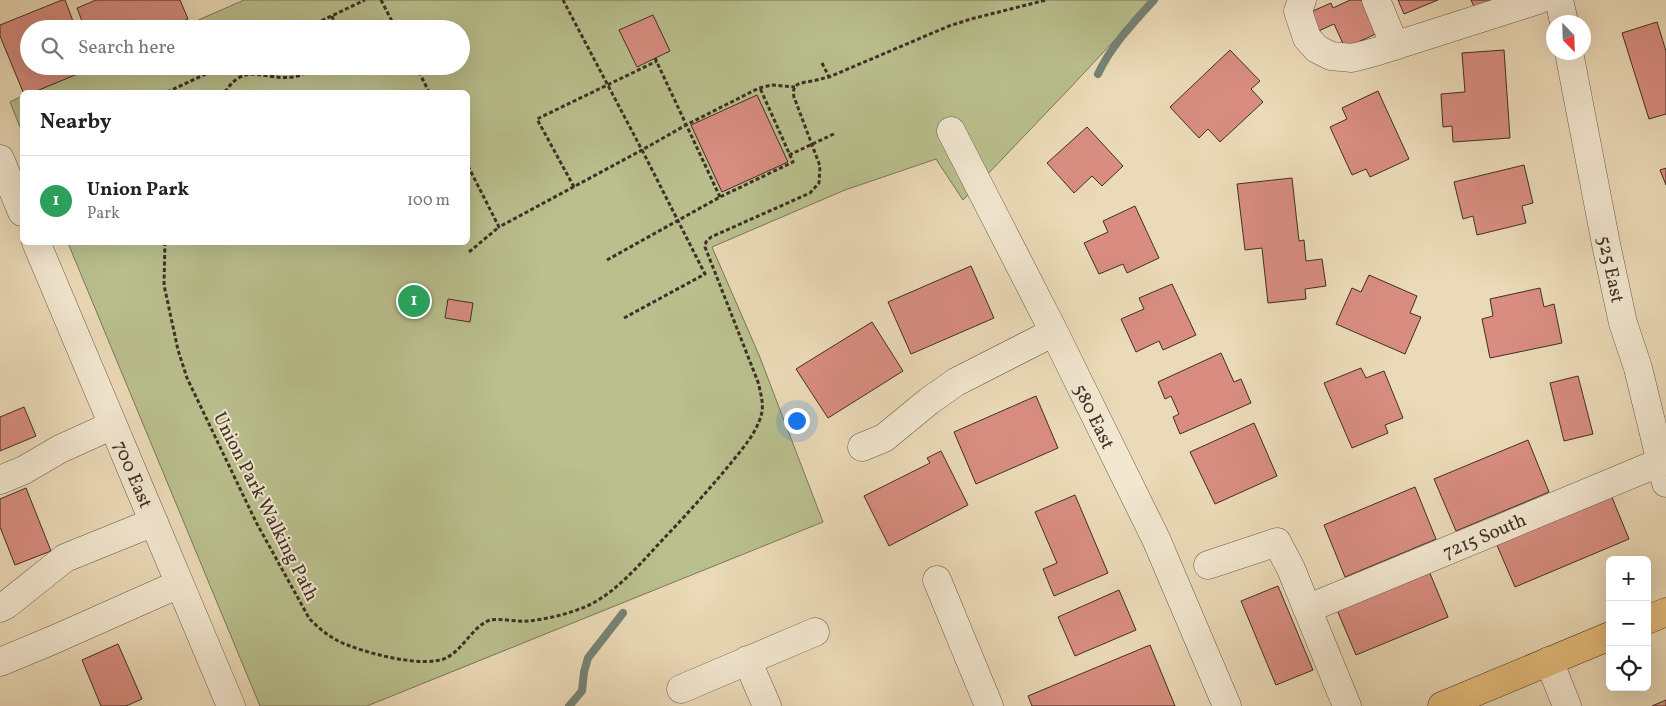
<!DOCTYPE html>
<meta charset="utf-8">
<style>
:root{--surface:#fff;--page:#f2f2f2;--text:#222;--muted:#767676;--line:#e0e0e0;--accent:#8f2418}
body{margin:0;font-family:Vollkorn,serif;background:var(--page);color:var(--text)}
.controls{position:absolute;right:15px;bottom:15px;display:grid;overflow:hidden;border-radius:8px;box-shadow:0 5px 20px #0002}
.controls button{width:45px;height:45px;display:grid;place-items:center;padding:0;border:0;border-bottom:1px solid var(--line);background:var(--surface);color:var(--text);font:25px sans-serif}
.compass{position:absolute;left:1546px;top:15px;width:45px;height:45px;border-radius:50%;background:var(--surface);box-shadow:0 5px 20px #0002;rotate:157deg}
.you{position:absolute;left:796px;top:420px;width:18px;height:18px;margin:-12px;border:4px solid #fff;border-radius:50%;background:#1a73e8;box-shadow:0 0 0 8px #1a73e833}
.badge{display:grid;place-items:center;width:32px;height:32px;border-radius:50%;background:var(--accent);color:#fff;font-size:16px;font-weight:700}
.pin{position:absolute;translate:-50% -50%;border:2px solid #fff;box-shadow:0 1px 5px #0006}
.list{margin:0;padding:0;list-style:none}
h2{display:flex;justify-content:space-between;align-items:center;height:65px;margin:0;padding:0 20px;font-size:21px}
h2 small{font-size:16px;font-weight:400;color:var(--muted)}
.list li{display:grid;grid-template-columns:32px 1fr auto;gap:15px;align-items:center;box-sizing:border-box;height:90px;padding:0 20px;border-top:1px solid var(--line)}
.list b{display:block;font-size:19px;white-space:nowrap}
.list p{margin:0;font-size:16px;white-space:nowrap;color:var(--muted)}
.list em{font-size:16px;font-style:normal;color:var(--muted)}
.icon{flex:none;width:28px;height:28px;fill:none;stroke:currentColor;stroke-width:2;stroke-linecap:round;stroke-linejoin:round}
.map{position:relative;flex:none;width:1666px;height:706px;overflow:hidden}
.search{position:absolute;background:var(--surface);box-shadow:0 5px 20px #0002;left:20px;top:20px;width:450px;height:55px;display:flex;align-items:center;gap:12px;box-sizing:border-box;padding:0 18px;border-radius:28px;color:var(--muted);font-size:19px}
.panel{position:absolute;background:var(--surface);box-shadow:0 5px 20px #0002;left:20px;top:90px;width:450px;height:155px;border-radius:8px}
.map>svg:first-child{display:block}
</style>
<div class="map">
<svg width="1666" height="706" viewBox="0 0 1666 706">
<rect width="100%" height="100%" fill="#ebdab7"/>
<filter id="stains"><feTurbulence type="fractalNoise" baseFrequency=".004" numOctaves="4"/><feColorMatrix values="0 0 0 0 .2 0 0 0 0 .09 0 0 0 0 .02 0 0 0 .5 -.17"/></filter>
<radialGradient id="worn" r=".72"><stop offset=".6" stop-color="#630" stop-opacity="0"/><stop offset="1" stop-color="#630" stop-opacity=".3"/></radialGradient>
<path fill="#b9bf8d" stroke="#7c775a" d="M244,0H1152L1069,89L963,200L936,159L845,190L712,247L759,355L823,522L367,706H260L68,243L468,242V92H31L91,66H461V29H178Z
M22,96V132L10,102Z"/>
<g fill="none" stroke-linecap="round" stroke-linejoin="round">
<path stroke="#758375" stroke-width="8" d="M1098,74C1111,46 1133,23 1154,0
M569,706L582,691L584,672L588,658L623,613"/>
</g>
<path fill="#d88d80" stroke="#3f2f26" d="M62,0H65L76,29H29V66H92V68L34,92H23L0,36V25Z
M96,0H180L188,19L165,29H85L77,8Z
M1350,0H1366L1380,32L1345,48L1334,24L1314,33L1306,14L1331,3L1333,8Z
M1398,0H1438L1404,14Z
M1471,0H1498L1475,9Z
M653,15L670,51L637,67L619,30Z
M1657,22L1666,51V114L1649,119L1622,33Z
M1230,50L1260,81L1251,89L1263,102L1220,142L1208,129L1199,138L1170,107Z
M1504,50L1510,138L1453,142L1452,126L1443,127L1441,94L1465,92L1462,53Z
M1378,91L1409,159L1370,177L1366,169L1352,175L1330,127L1347,119L1342,108Z
M757,95L788,162L722,192L691,125Z
M1087,127L1123,166L1102,186L1092,176L1074,193L1047,163Z
M1524,165L1533,203L1522,206L1526,223L1477,235L1473,216L1463,219L1454,182Z
M1666,168V185L1660,170Z
M1292,178L1299,241L1304,240L1306,261L1322,259L1326,286L1305,289L1306,299L1268,303L1262,248L1245,250L1237,184Z
M1135,206L1159,258L1127,273L1123,264L1099,274L1084,243L1108,232L1103,221Z
M971,266L994,318L911,354L888,302Z
M1369,275L1417,296L1410,313L1421,317L1405,354L1336,324L1352,288L1361,292Z
M1172,284L1196,335L1163,350L1159,341L1136,352L1121,319L1144,309L1139,298Z
M1540,288L1544,307L1554,304L1562,343L1490,358L1482,319L1493,316L1490,299Z
M448,299L473,303L470,322L445,318Z
M872,322L903,371L828,418L796,369Z
M1221,353L1234,382L1241,379L1251,403L1180,434L1173,417L1179,414L1171,396L1165,399L1158,382Z
M1361,368L1366,378L1384,371L1403,418L1385,425L1388,433L1352,448L1324,383Z
M1578,376L1593,434L1564,441L1550,383Z
M1036,396L1058,448L976,484L954,432Z
M24,407L36,436L0,451V417Z
M1254,423L1277,476L1215,504L1190,452Z
M1528,440L1549,492L1456,531L1434,479Z
M941,451L968,505L889,546L864,496L930,463L927,458Z
M1415,487L1436,539L1345,577L1324,525Z
M26,488L51,551L15,565L0,527V499Z
M1075,495L1108,573L1054,596L1043,569L1057,563L1035,512Z
M1611,495L1629,539L1515,587L1496,543Z
M1429,571L1448,617L1356,655L1337,610Z
M1278,586L1313,670L1276,685L1241,601Z
M1119,590L1136,630L1075,656L1058,617Z
M118,644L142,699L126,706H101L82,660Z
M1150,645L1175,706H1032L1028,696Z
M1666,700V706H1652Z"/>
<g fill="none" stroke-linecap="round" stroke-linejoin="round">
<g stroke="#6a5a4a" stroke-width="29">
<path id="minor" d="M1302,0L1298,11L1307,38L1317,49L1331,56L1352,58L1375,52L1538,0
M1376,0L1395,46
M1559,0L1564,22
M1569,52L1606,244L1623,323L1638,368L1666,483
M951,131L1054,332L1156,539L1227,706
M0,159L22,212
M36,242L231,706
M862,447L884,438L929,401L956,382L1054,332
M0,480L24,470L60,449L113,425
M1208,565L1277,542L1291,569L1347,706
M937,580L989,706
M0,608L6,605L65,558L154,522
M1307,609L1661,462
M747,660L767,706
M1549,661L1567,706
M0,662L53,640L179,584
M681,689L815,632"/>
</g>
<g stroke="#3f2f26" stroke-width="29">
<path id="major" d="M1647,620L1666,612
M1442,706L1610,636"/>
</g>
<path stroke="#3f2f26" stroke-width="3" stroke-dasharray="4 2.5" stroke-linecap="butt" d="M381,0L396,29
M332,16L336,29
M304,29L365,0
M655,58L720,197
M822,63L829,77
M416,66L429,92
M167,92L223,66
M225,92C245,61 264,81 293,77C302,76 310,70 318,66
M789,155L836,133
M468,166L499,227L642,150L563,0
M574,187L537,119L657,61
M165,242L164,285L178,350L187,378L256,522L309,618C317,627 327,635 338,641C361,652 425,670 448,657C464,648 472,627 490,620C498,618 518,622 528,621C547,619 569,614 587,606C617,593 645,558 668,534C690,511 711,487 731,463C742,449 754,436 760,419C765,406 761,395 758,382L705,247L706,242L711,237L810,193L819,183L820,166L794,97C791,83 801,83 812,81C818,80 823,78 829,77L949,26L971,19L1046,0
M469,252L499,227
M607,260L720,197L793,162L760,88
M624,318L705,274L642,150L686,125L759,88L772,85L795,87"/>
<use href="#minor" stroke="#f2e7d0" stroke-width="28"/>
<use href="#major" stroke="#e6bd7c" stroke-width="28"/>
</g>
<g text-anchor="middle" stroke-width="4" stroke-linejoin="round" paint-order="stroke">
<g font-size="19" fill="#3f2f26" stroke="#f2e7d0">
<text transform="translate(1612 269) rotate(78)" y="7">525 East</text>
<text transform="translate(1095 416) rotate(64)" y="7">580 East</text>
<text transform="translate(134 474) rotate(67)" y="7">700 East</text>
<text transform="translate(267 506) rotate(63)" y="7">Union Park Walking Path</text>
<text transform="translate(1484 535) rotate(-23)" y="7">7215 South</text>
</g>
</g>
<rect width="100%" height="100%" filter="url(#stains)"/>
<rect width="100%" height="100%" fill="url(#worn)"/>
</svg>
<div class="controls">
<button>+</button>
<button>−</button>
<button><svg class="icon" aria-label="locate" viewBox="0 0 24 24"><circle cx="12" cy="12" r="6"/><path d="M12 2v4M12 18v4M2 12h4M18 12h4"/></svg></button>
</div>
<svg class="compass" viewBox="-18 -18 36 36"><path d="M0-13l5 13h-10z" fill="#e53935"/><path d="M0 13l5-13h-10z" fill="#767676"/></svg>
<div class="you"></div>
<div class="pin badge" style="left:414px;top:301px;background:#2e9e5b">1</div>
<div class="search"><svg class="icon" aria-label="search" viewBox="0 0 24 24"><circle cx="10" cy="10" r="6"/><path d="M15 15l6 6"/></svg>Search here</div>
<section class="panel">
<h2>Nearby<small></small></h2>
<ul class="list">
<li><span class="badge" style="background:#2e9e5b">1</span><div><b>Union Park</b><p>Park</p></div><em>100 m</em></li>
</ul>
</section>
</div>
